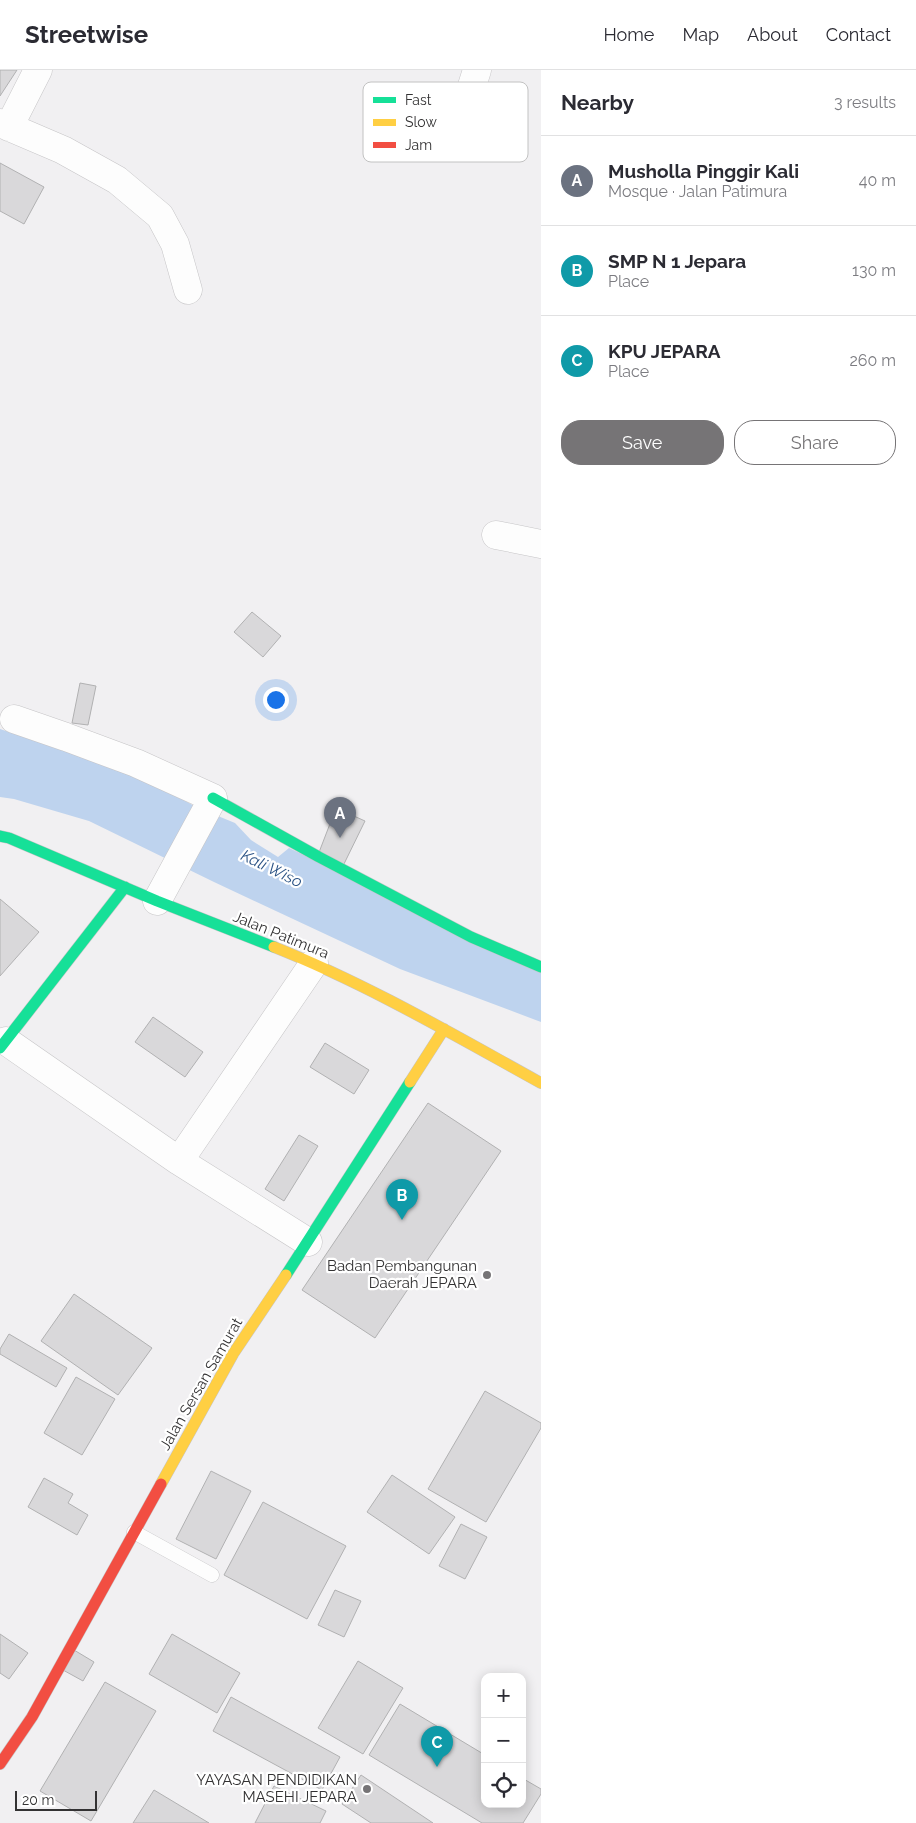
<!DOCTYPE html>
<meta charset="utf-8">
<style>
:root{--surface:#fff;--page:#f7f7f7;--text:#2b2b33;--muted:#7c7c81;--line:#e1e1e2;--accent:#767476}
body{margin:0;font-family:Raleway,sans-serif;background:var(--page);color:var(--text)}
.controls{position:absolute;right:15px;bottom:15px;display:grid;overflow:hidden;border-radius:10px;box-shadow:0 2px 12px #0003}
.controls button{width:45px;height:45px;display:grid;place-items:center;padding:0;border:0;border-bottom:1px solid var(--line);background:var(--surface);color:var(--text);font:25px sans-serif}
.scale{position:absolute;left:15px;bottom:12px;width:82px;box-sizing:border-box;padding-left:5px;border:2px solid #333233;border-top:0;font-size:14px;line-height:18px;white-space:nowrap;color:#333233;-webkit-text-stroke:4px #fff;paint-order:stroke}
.you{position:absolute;left:275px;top:629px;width:18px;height:18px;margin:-12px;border:4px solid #fff;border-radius:50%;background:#1a73e8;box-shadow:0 0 0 8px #1a73e833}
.badge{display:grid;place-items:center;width:32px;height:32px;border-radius:50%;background:var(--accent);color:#fff;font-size:16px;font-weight:700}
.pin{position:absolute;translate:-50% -41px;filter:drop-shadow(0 1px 2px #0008)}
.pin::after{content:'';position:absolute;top:26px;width:18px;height:15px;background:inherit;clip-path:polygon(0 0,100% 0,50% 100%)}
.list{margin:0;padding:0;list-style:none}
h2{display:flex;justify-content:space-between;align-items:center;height:65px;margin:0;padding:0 20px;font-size:21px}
h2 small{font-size:16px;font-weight:400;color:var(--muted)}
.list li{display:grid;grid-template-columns:32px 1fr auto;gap:15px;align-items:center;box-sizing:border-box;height:90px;padding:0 20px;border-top:1px solid var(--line)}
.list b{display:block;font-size:19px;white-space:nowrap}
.list p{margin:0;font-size:16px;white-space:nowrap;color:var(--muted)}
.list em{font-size:16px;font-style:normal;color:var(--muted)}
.actions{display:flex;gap:10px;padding:15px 20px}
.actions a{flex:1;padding:11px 0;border:1px solid var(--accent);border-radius:20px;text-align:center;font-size:18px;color:var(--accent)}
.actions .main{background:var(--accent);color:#fff}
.icon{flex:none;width:28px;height:28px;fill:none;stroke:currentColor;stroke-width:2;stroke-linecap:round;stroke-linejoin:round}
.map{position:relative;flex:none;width:541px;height:1753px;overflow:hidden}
header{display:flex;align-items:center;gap:30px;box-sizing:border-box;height:70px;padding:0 25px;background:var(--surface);border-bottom:1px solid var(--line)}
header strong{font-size:24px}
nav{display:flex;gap:28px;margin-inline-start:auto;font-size:18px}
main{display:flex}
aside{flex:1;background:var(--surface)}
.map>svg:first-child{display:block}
</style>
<header>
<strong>Streetwise</strong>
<nav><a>Home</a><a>Map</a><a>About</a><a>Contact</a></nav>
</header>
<main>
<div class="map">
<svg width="541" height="1753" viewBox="0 0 541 1753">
<rect width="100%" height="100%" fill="#f1f0f2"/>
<path fill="#bed3ee" d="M0,659L143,707L196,737L235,753L251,770L278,787L289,778L541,898V952L400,899L214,812L89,751L14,729L0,727Z"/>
<path fill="#d9d8da" stroke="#b1b1b2" d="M0,0H17L0,26Z
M0,93L44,117L24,154L0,141Z
M252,542L281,566L263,587L234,562Z
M80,613L96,616L88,655L72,653Z
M336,738L365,751L342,798L318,785Z
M0,829L39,862L0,906Z
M153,947L203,982L185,1007L135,972Z
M325,973L369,1000L354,1024L310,997Z
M428,1033L501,1081L375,1268L302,1220Z
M299,1065L318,1076L284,1131L265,1119Z
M74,1224L152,1278L118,1325L41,1271Z
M9,1264L67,1298L56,1317L0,1284V1279Z
M76,1307L115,1329L82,1385L44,1363Z
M485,1321L541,1353V1358L486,1452L428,1419Z
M211,1401L251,1421L216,1489L176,1469Z
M392,1405L455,1447L429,1484L367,1442Z
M44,1408L73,1424L68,1433L88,1445L77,1465L28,1437Z
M263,1432L346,1476L307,1549L224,1505Z
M461,1454L487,1467L465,1509L439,1496Z
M335,1520L361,1531L344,1567L318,1555Z
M0,1564L28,1583L9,1609L0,1603Z
M172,1564L240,1603L217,1643L149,1604Z
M74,1580L94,1592L83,1611L63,1600Z
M358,1591L403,1618L363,1684L318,1658Z
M105,1612L156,1641L91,1751L40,1721Z
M231,1627L340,1687L322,1720L213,1661Z
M400,1634L485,1685V1734H522V1708L541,1719V1724L523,1753H482L369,1685Z
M361,1705L433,1753H371L342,1734Z
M274,1716L326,1741L320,1753H255Z
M154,1720L209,1753H133Z"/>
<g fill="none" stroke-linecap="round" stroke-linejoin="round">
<g stroke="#c6c5c7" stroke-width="15">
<path id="lane" d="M134,1462L212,1505"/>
</g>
<g stroke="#c6c5c7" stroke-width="29">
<path id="street" d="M466,35L477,0
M0,53L63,80L117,110L160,146L175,174L188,220
M9,57L38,0
M496,465L541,474
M14,649L66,667L136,693L213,728L157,831
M6,971L179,1091L308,1172
M179,1091L314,893"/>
</g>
<g stroke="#c6c5c7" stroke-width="12">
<path id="fast" d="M213,728L319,787L471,867L541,897
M0,766L9,768L157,831L274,877
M0,978L125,817
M286,1205L410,1012"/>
</g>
<g stroke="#c6c5c7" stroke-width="12">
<path id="slow" d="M274,877C367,914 454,965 541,1013
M410,1012L444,959
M161,1414L233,1284L286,1205"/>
</g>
<g stroke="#c6c5c7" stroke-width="12">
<path id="jam" d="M0,1694L32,1647L161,1414"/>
</g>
<use href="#lane" stroke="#fdfdfd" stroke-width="14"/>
<use href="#street" stroke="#fdfdfd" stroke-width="28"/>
<use href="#fast" stroke="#16e098" stroke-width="11"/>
<use href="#slow" stroke="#ffcf43" stroke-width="11"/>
<use href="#jam" stroke="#f24e42" stroke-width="11"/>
</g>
<g fill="#767476" stroke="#fff" stroke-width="2">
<circle cx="487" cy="1205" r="5"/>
<circle cx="367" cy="1719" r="5"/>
</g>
<g text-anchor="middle" stroke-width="4.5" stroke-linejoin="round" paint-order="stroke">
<g font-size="15" fill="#333233" stroke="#fff">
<text transform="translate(281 865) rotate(22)" y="5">Jalan Patimura</text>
<text transform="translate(201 1314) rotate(-60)" y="5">Jalan Sersan Samurat</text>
</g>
<g font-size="15" fill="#333233" stroke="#fff" text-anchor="end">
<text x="477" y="1201">Badan Pembangunan<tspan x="477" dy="17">Daerah JEPARA</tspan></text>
<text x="357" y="1715">YAYASAN PENDIDIKAN<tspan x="357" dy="17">MASEHI JEPARA</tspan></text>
</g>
<g font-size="16" font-style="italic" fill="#2b5385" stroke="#fff">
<text transform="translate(272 798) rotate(26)" y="6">Kali Wiso</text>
</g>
</g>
<rect x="363" y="12" width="165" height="80" rx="8" fill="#fff" stroke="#c2c2c2" stroke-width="1"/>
<rect x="373" y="27" width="23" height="6" fill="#16e098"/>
<rect x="373" y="49" width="23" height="7" fill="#ffcf43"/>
<rect x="373" y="72" width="23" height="6" fill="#f24e42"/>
<g font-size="14" fill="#333233">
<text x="405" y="35">Fast</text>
<text x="405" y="57">Slow</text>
<text x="405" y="80">Jam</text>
</g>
</svg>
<div class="controls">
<button>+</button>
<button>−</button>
<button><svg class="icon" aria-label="locate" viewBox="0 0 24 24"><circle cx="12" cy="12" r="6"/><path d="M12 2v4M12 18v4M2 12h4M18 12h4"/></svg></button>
</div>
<div class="scale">20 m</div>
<div class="you"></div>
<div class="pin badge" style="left:340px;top:768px;background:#6b7280">A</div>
<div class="pin badge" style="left:402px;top:1150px;background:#0f9aa8">B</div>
<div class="pin badge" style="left:437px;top:1697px;background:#0f9aa8">C</div>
</div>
<aside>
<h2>Nearby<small>3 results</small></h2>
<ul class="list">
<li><span class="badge" style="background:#6b7280">A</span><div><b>Musholla Pinggir Kali</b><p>Mosque · Jalan Patimura</p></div><em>40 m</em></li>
<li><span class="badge" style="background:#0f9aa8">B</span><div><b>SMP N 1 Jepara</b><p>Place</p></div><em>130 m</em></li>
<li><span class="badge" style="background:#0f9aa8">C</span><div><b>KPU JEPARA</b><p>Place</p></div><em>260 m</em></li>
</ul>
<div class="actions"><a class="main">Save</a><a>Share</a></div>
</aside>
</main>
